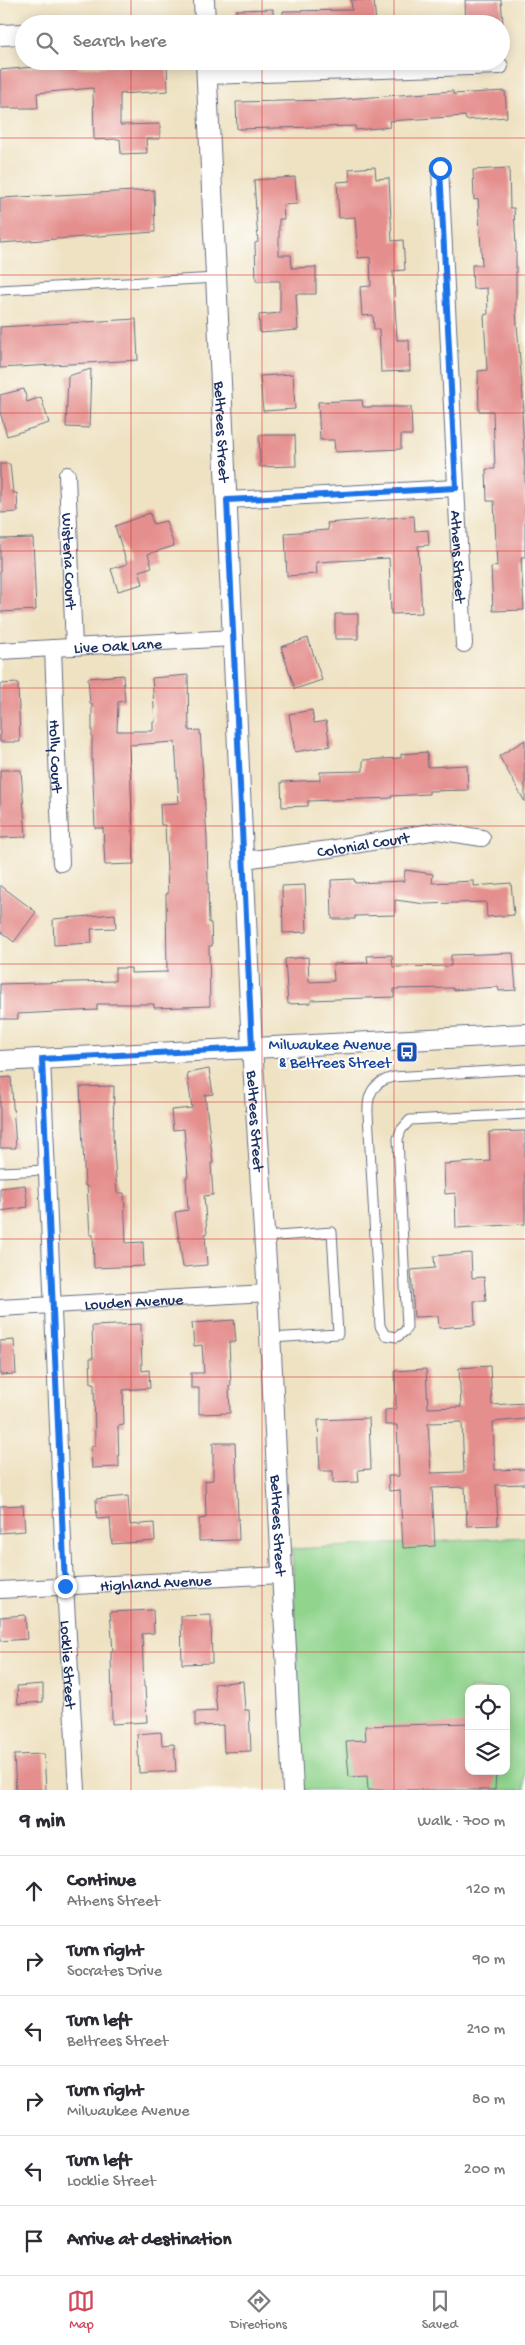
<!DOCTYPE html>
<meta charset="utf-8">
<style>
:root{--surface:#fff;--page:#f7f7f7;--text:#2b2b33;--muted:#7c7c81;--line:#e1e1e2;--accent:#d1495b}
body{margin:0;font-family:"Gochi Hand",sans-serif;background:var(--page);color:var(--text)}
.controls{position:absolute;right:15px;bottom:15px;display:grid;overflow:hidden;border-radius:10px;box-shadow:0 2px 12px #0003}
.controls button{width:45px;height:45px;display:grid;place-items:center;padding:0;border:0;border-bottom:1px solid var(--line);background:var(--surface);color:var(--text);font:25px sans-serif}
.stop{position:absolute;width:15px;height:15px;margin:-11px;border:4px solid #1a73e8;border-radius:50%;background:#fff}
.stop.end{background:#1a73e8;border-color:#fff;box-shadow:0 1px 5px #0008}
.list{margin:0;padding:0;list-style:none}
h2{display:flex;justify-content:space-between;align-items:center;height:65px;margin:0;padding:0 20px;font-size:21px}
h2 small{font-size:16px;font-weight:400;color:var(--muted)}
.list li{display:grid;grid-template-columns:32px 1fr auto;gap:15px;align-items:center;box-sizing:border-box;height:70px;padding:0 20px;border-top:1px solid var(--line)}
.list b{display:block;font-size:19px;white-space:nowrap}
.list p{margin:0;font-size:16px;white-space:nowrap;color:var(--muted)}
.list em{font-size:16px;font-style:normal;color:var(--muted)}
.icon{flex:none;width:28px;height:28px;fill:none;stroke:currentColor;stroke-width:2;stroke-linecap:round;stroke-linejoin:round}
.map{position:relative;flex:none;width:525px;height:1790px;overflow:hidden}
.search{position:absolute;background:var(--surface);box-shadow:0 2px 12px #0003;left:15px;right:15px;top:15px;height:55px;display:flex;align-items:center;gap:12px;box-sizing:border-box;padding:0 18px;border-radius:28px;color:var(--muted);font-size:19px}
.sheet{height:485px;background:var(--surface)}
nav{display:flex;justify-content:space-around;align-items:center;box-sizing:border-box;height:70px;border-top:1px solid var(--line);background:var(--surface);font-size:14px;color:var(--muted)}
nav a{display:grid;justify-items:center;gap:2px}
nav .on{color:var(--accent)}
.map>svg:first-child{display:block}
</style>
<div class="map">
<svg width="525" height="1790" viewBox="0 0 525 1790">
<rect width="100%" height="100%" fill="#fdfcf7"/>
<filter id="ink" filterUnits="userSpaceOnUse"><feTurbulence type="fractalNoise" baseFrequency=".02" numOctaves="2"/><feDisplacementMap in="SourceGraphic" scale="10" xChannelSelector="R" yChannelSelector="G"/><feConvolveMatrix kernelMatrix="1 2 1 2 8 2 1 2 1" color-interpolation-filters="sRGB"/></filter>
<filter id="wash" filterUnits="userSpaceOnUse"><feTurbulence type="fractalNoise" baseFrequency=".0096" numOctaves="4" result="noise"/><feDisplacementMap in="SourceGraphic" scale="20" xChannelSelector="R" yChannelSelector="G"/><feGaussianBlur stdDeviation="1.12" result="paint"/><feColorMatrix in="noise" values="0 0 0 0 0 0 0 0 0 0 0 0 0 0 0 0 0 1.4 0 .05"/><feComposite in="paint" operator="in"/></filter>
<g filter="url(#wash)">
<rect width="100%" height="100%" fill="#efe2c3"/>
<path fill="#90d48d" stroke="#568276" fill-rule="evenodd" d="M525,1537V1790H303L292,1549ZM469,1689H506V1771H469Z"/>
<g id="blocks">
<path fill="#e48e8d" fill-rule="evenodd" d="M351,0H374L376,24H283V11L352,10Z
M465,0H501L503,24H466Z
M273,9V24H236V10Z
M77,63L78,68L167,63L168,91L120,94V125L160,124V139H146L147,153L121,154L120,139L94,140L93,88L37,93L38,108H0V70Z
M453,91V94L505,91L507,117L466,120L465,116L389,121L390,127L356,130L355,126L237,129L236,102L333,100Z
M375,167L376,179L389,178L392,241L403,240L405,270L393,271L397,340H409L410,371L381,372L379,329H374L373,315L362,316L360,287L371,286L370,257L358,258L355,217L339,218L337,182L350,181L349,169Z
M509,168L510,208H514L516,247V312L524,410H522L525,471V557H521L524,610L493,611L491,567L497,566L494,501H487L486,469H495L493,411H479L478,371L487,370L484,315L488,314L487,288L473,289L472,265H482L478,199L474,200L473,170Z
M295,177L297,204L283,205L284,219H279V255H291L292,268L316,267V294H296L298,330L260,333L259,315L280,313V281H256L255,243L258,242L254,180Z
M154,190L155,232L0,243V198Z
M136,319L138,360L0,368V327Z
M91,369L89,428L66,427L68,376Z
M293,374L295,409L263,411L260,376Z
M24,389L27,402L41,397L49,423L7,436L0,412V395Z
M362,400L363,407H411L412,435H401V449L335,452L334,440H320L318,402Z
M259,435H295L296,466L260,467Z
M0,464H10L13,493H17L18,512L0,513Z
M150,513L153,524L166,521L174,546L148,554L152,567L139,571L143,584L118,591L111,569L127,564L115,526Z
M414,516L415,531L428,530L429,545L418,546L422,613L391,614L389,558L316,562L317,574L287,576L285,533L328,530L327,523Z
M33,538L36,610L0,612V539Z
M335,614H358V639H335Z
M308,638L322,680L295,689L281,647Z
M123,675L125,701L118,702L117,731H153V722H155L152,678L188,675L189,731L200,730L207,839L209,923H211L212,946H209L210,1006L154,1008V1004H97V1010L17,1014L18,1019H0V984L115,981V968H131V973L167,972L166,894H168L165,825H161L160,804L179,803L175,742L129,745L134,864L105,865L103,828H95L92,760V704H90L88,678Z
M18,683L20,742H0V684Z
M312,710L314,723L326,721L330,746L295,752L289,714Z
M525,740V802L499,756Z
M427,752L428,767L467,765L468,790L429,791V794L391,796L392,798L308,801V806L282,807L281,782L320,780V772L363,771V760L401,758V754Z
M0,770H21L26,837L0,838Z
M405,870L433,874L432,883L474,881V886L511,883L514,915L487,917L486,902L425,904L395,900V915L355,916V919H332L331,880L354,879L355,883L404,881Z
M0,885L36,912L14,942L0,931Z
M305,885L307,932L283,933L282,886Z
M115,914L116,928L91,929L92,943L54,945L53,919Z
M513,953L516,990L499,991L498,987L453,990V988L394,989V997L311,1000V1003L288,1004L285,959L308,957L309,982L334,981L333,964L368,963L367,956L392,955L393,967L451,966V955Z
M209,1069L213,1094L205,1095L213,1163H211L213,1195L204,1196L207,1233L205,1234L207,1265L183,1267L175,1212L188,1210L186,1177H188L184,1129L173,1130L171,1110L192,1108L187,1073Z
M11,1077L16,1148H0V1078Z
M114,1086L113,1136L117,1193H124L126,1243L143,1242L144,1266L94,1268L93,1235H90L87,1186H85L80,1087Z
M525,1131V1224L456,1228L455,1193L445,1194L444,1164L490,1161L489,1132Z
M25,1185L28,1207L0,1211V1188Z
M471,1253L472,1278L484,1277L486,1301H474L475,1325L439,1328L438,1316L414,1317L411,1270L435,1268L434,1256Z
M234,1320L236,1342H229L231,1386H229L230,1413L199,1414V1388H191V1373H204L202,1345L194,1346L192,1323Z
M141,1324L142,1371L149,1370L150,1388L123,1390L124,1425L118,1426L119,1467L92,1468L91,1447L95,1446L94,1383H91L90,1358H93L92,1326Z
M14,1340L16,1374L0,1375V1341Z
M490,1366L492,1405L525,1403V1419L493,1422L495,1470L525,1469V1484L496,1485L498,1525L467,1526L465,1487L432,1488L435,1546L403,1548L400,1490L389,1491L388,1476H399L397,1425H385V1410L396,1409L395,1371L426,1369L428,1408L461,1407L459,1368ZM462,1422L464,1472L431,1473L428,1423Z
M369,1418L371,1469L358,1470L359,1482L333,1483V1471H320L318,1420Z
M213,1443H235L239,1540L199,1541V1519L206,1518L205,1481L213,1480Z
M128,1496L130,1525L154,1523L155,1541L112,1544L110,1518L97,1519L96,1499Z
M23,1505L25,1531L0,1533V1506Z
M153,1610L154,1633L142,1634L144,1687H145L147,1722L112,1724L111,1651H113L110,1612Z
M25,1615L27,1639L0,1641V1617Z
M211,1615L212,1663L182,1664L181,1616Z
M243,1681L245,1710H249L251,1751L224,1752L223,1725L195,1726V1712L217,1711L214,1684Z
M43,1684V1702L18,1704L17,1686Z
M469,1723V1771H496L495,1790H368L367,1776L349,1777L346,1741L366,1740L365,1726Z
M161,1732L162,1745L174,1744L176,1771L139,1773L137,1734Z
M44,1754L46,1790H16L14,1755Z"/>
</g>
</g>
<g filter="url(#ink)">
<use href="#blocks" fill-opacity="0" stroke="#656e81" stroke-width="1"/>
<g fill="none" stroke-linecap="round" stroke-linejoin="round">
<g stroke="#656e81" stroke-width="11">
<path id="service" d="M0,290L216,278
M525,1069L393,1077C374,1082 367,1093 368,1113L380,1326L385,1335L397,1337L405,1331L407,1327L398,1139L401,1130L410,1120L525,1114
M0,1172L48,1170
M264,1237L332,1232L338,1334L270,1338"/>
</g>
<g stroke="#656e81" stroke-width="18">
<g id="minor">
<path d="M207,76L500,66"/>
<path id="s1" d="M440,168L464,644"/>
<path id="s2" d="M67,475L74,647"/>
<path d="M227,500L456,488"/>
<path id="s3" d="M53,648L61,863"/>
<path id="s4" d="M0,651L233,638"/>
<path id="s5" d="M244,860L330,849L437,831L482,838"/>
<path id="s6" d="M42,1059L65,1586L77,1790"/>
<path id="s7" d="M0,1308L268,1293"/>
<path id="s8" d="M0,1590L282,1575"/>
</g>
</g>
<g stroke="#656e81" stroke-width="22">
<g id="tertiary">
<path d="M204,0L205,24"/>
<path d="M0,35L24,34"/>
<path id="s9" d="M206,61L252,1048L268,1293L293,1790"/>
<path d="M0,1061L525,1034"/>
</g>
</g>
<use href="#service" stroke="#fff" stroke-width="9"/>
<use href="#minor" stroke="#fff" stroke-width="16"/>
<use href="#tertiary" stroke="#fff" stroke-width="20"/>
</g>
</g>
<g fill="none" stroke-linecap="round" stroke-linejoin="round" filter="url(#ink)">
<path stroke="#1a73e8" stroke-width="6" d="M65,1586L42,1059L252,1048L227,500L456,488L440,168"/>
</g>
<path fill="none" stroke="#d62828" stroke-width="1" stroke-opacity="0.55" d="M131,0V24M262,0V24M394,0V24M131,61V1790M262,61V1790M394,61V1790M0,138H525M0,275H525M0,413H525M0,551H525M0,688H525M0,826H525M0,964H525M0,1102H525M0,1239H525M0,1377H525M0,1515H525M0,1652H525"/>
<defs>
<g id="bus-square" transform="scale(1.125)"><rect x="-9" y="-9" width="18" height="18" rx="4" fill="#1a4fb4" stroke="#fdfcf7"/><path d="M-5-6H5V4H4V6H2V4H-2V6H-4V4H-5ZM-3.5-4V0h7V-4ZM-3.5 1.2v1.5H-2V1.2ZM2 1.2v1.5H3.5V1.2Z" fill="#fff"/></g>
</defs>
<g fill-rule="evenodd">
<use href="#bus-square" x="407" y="1052"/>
</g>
<g text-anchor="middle" stroke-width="4" stroke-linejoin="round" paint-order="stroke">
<g font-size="16" fill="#1b2f5e" stroke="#fdfcf7">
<text dy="6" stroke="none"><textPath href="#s9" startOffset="371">Beltrees Street</textPath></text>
<text dy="6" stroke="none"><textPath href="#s1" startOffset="389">Athens Street</textPath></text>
<text dy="6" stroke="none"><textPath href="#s2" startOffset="86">Wisteria Court</textPath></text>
<text dy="6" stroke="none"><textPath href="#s4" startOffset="118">Live Oak Lane</textPath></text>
<text dy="6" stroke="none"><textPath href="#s3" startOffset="108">Holly Court</textPath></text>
<text dy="6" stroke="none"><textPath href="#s5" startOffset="120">Colonial Court</textPath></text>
<text dy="6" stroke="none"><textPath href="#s9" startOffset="1061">Beltrees Street</textPath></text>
<text dy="6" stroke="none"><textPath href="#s7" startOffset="134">Louden Avenue</textPath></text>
<text dy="6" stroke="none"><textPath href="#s9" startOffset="1466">Beltrees Street</textPath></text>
<text dy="6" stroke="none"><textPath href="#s8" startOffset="156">Highland Avenue</textPath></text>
<text dy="6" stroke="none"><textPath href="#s6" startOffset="606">Locklie Street</textPath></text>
</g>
<g font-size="16" fill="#164399" stroke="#fdfcf7" text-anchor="end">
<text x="391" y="1049">Milwaukee Avenue<tspan x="391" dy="18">&amp; Beltrees Street</tspan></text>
</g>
</g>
</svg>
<div class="controls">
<button><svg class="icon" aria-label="locate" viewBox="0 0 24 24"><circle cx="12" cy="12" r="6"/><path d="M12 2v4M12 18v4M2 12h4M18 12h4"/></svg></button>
<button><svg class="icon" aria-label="layers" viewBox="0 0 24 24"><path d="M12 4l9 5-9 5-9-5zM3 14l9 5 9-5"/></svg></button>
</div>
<div class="stop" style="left:440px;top:168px"></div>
<div class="stop end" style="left:65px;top:1586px"></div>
<div class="search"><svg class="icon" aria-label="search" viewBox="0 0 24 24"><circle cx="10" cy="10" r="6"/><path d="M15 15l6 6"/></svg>Search here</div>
</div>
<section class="sheet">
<h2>9 min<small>Walk · 700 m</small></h2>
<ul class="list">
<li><svg class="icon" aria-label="ahead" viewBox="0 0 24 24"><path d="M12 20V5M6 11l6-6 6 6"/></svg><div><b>Continue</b><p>Athens Street</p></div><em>120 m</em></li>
<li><svg class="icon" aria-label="right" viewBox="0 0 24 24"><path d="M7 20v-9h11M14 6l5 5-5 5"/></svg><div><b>Turn right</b><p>Socrates Drive</p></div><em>90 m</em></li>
<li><svg class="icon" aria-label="left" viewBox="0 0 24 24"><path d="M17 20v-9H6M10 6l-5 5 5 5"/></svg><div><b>Turn left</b><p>Beltrees Street</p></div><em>210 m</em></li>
<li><svg class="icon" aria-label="right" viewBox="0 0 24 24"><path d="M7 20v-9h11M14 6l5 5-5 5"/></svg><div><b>Turn right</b><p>Milwaukee Avenue</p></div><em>80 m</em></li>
<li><svg class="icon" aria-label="left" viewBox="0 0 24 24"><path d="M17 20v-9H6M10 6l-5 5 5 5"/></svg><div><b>Turn left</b><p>Locklie Street</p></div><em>200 m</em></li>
<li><svg class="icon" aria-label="arrive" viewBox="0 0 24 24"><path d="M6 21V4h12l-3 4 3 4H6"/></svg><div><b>Arrive at destination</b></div></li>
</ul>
</section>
<nav>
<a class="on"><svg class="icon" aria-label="map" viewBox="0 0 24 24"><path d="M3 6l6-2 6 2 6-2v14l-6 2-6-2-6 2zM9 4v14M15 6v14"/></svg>Map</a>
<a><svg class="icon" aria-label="directions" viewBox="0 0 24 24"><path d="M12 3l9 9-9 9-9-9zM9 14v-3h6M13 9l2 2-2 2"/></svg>Directions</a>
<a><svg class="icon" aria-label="saved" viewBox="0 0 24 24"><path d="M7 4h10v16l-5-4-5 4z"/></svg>Saved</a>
</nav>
